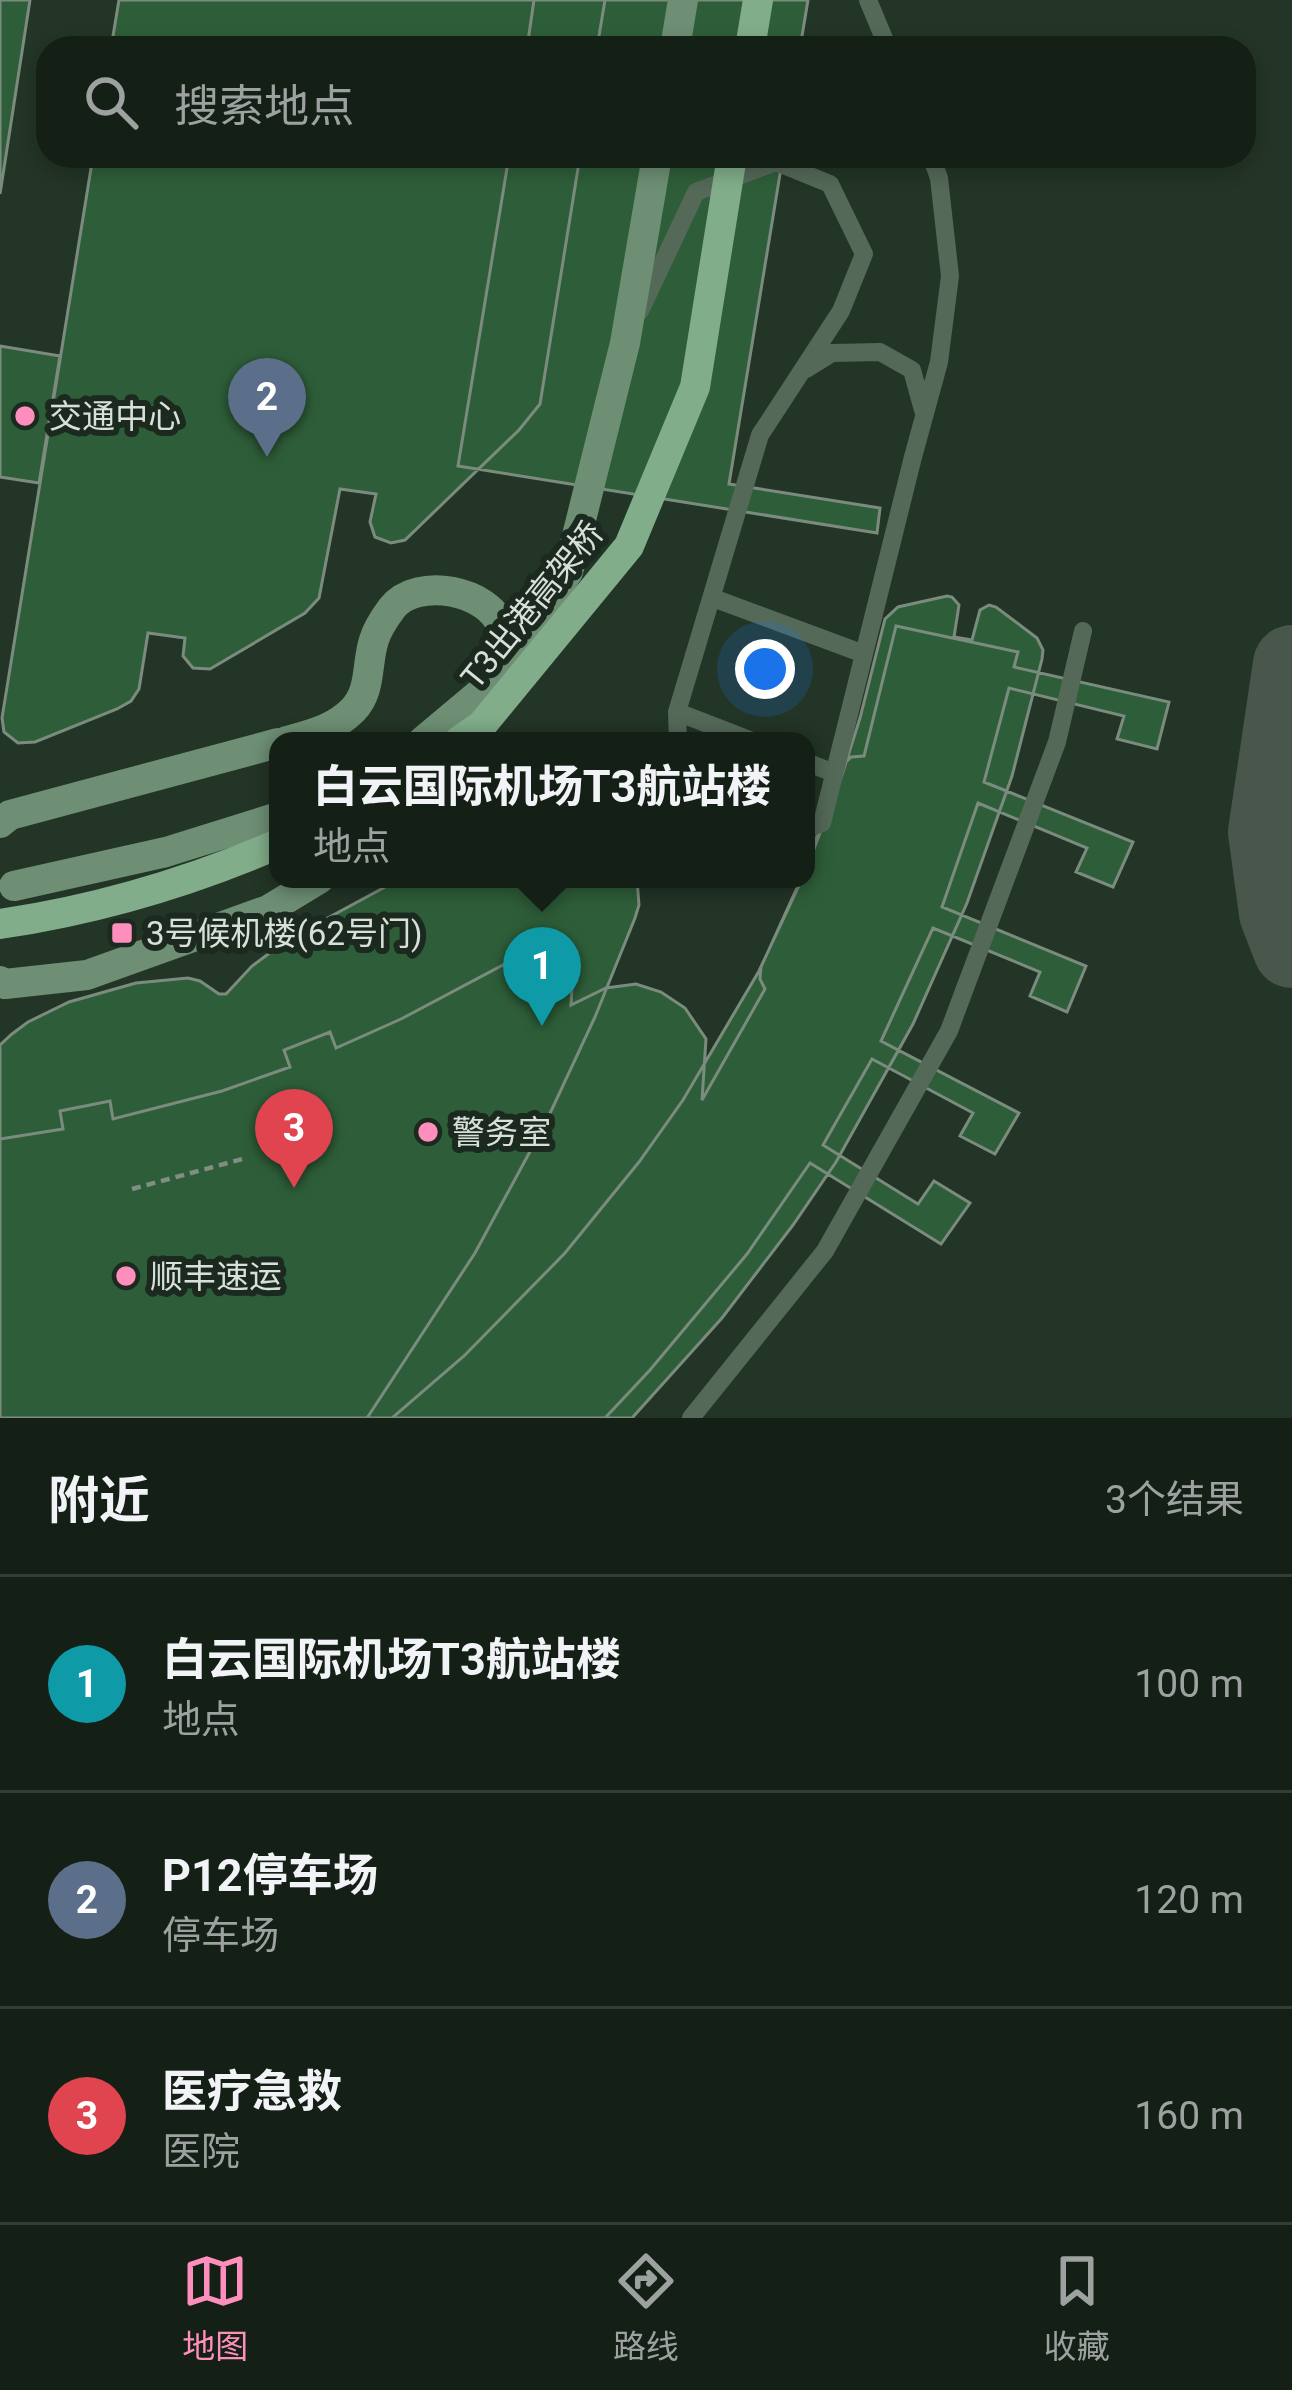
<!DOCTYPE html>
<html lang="zh">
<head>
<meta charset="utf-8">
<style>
  :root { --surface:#141f16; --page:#212c23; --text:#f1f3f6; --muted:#9da2a1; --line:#333d35; --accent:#fe8ebc }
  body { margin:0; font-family:Roboto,"Noto Sans SC",sans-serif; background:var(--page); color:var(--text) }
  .you { position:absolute; left:765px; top:669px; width:42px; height:42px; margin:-30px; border:9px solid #fff; border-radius:50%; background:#1a73e8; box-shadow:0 0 0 18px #1a73e833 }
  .badge { display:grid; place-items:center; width:78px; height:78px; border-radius:50%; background:var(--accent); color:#fff; font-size:39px; font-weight:700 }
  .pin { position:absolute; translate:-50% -99px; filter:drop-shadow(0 3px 6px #0008) }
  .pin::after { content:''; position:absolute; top:63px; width:42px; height:36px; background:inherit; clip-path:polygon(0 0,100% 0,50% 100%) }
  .popup { position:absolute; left:269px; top:732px; width:546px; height:156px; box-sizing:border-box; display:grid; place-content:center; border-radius:24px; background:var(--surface); filter:drop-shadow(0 3px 9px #0005); font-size:39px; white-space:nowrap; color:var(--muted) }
  .popup b { font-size:45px; color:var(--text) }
  .popup::after { content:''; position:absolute; left:50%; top:100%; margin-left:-24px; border:24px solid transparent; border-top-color:var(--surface) }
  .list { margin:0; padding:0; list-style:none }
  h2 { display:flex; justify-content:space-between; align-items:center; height:156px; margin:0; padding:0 48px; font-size:51px }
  h2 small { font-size:39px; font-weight:400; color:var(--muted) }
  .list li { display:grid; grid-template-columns:78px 1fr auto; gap:36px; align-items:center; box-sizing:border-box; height:216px; padding:0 48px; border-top:3px solid var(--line) }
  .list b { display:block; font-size:45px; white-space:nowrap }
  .list p { margin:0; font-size:39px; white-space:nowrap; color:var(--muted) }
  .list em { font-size:39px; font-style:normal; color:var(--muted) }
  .icon { flex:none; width:66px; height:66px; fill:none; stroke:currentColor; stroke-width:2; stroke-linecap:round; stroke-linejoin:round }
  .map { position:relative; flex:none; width:1292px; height:1418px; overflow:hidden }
  .search { position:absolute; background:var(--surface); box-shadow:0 6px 18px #0003; left:36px; right:36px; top:36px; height:132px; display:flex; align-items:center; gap:30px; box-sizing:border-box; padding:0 42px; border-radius:36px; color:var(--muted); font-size:45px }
  .sheet { height:804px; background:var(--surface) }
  nav { display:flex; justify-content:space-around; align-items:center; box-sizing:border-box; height:168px; border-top:3px solid var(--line); background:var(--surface); font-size:33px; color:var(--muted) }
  nav a { display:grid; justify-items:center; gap:6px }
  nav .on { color:var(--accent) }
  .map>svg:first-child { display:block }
  .built { fill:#233527; fill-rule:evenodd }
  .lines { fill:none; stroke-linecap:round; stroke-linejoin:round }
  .taxiway { stroke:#48564c; stroke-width:78 }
  .building { fill:#2e5e39; stroke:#7b8b7e; stroke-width:3 }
  .path { stroke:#828d84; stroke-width:4.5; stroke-dasharray:9 6; stroke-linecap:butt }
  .service { stroke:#546958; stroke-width:18 }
  .secondary { stroke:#6e8f74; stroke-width:30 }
  .primary { stroke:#82ad8a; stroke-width:30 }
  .poi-dot { fill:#fe8ebc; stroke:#1b291e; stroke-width:4.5 }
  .labels { text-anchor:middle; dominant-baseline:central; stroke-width:12; stroke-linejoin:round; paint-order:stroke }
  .poi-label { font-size:33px; fill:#d7e0d9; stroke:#1b291e; text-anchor:start }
  .street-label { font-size:33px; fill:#d7e0d9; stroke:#1b291e }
</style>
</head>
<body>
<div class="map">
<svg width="1292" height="1418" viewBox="0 0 1292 1418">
  <rect width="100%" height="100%" fill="#1b291e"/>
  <path class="built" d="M0,0H1292V1418H0ZM48,48H1244V156H48ZM278,741H806V879H278Z"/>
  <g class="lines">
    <path class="taxiway" d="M1292,664L1267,832L1278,913L1292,949"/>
  </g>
  <path class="building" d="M0,0H30L0,194Z
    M0,0H30L0,194Z
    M119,0H605L597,48H111Z
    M534,0H808L800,48H527Z
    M93,156H580L540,404L519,430L405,540L391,543L375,537L370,522L376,494L340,489L319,598L305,613L210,669L193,668L183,656L185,638L148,633L139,689L131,701L117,709L35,742L18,743L4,732L2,718Z
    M509,156H783L729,484L880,508L877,533L458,466Z
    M0,346L60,356L39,483L0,477Z
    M0,346L60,356L39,483L0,477Z
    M947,596L952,597L959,605L954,637L972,640L980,610L989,605L996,607L1037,638L1043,650L1042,659L1012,776L967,903L913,1024L836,1162L793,1225L722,1318L632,1418H392L464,1356L565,1253L639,1162L683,1100L759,971L802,879H806V870L842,775L860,718L885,619L898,607Z
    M896,626L1018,652L1014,667L1169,702L1157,749L1117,739L1124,716L1009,688L984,782L1133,842L1113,887L1076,872L1087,848L978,803L942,907L1086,966L1067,1012L1030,996L1040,972L933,928L881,1041L1019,1113L995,1154L960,1136L973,1113L872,1059L823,1145L918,1204L934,1181L970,1203L941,1244L810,1163L747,1254L650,1370L605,1418H0V1139L63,1129L60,1111L110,1101L113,1119L222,1091L290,1067L284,1050L330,1032L336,1048L401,1019L518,957L533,954L550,959L565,973L572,988L571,1005L606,988L636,984L661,992L685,1008L706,1039L702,1100L765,989L760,979L761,967L801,879H806V867L842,766L851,757L864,756Z
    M637,879L639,905L635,918L595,1017L546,1122L475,1253L367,1418H0V1045L12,1034L28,1022L69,1002L136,983L188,978L200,981L219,994H226L252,966L287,940L400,879Z"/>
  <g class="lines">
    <path class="path" d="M132,1189L246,1158"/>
    <path class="service" d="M868,0L888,48
      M640,311L696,192L776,162L830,184L864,254L841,311L760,435L677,712L678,741
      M806,369L832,353L880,352L912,370L923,410
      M713,598L864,654
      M677,712L752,741
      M806,762L834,773
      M806,829L822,823L913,457L939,362L950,276L939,178L931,156
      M691,1418L825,1251L949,1031L1057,742L1083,631"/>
    <path class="secondary" d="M675,48L683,0
      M287,741C312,734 334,729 353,710C372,690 366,664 374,640C377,630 386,616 392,608C417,576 490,590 502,628C506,640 499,660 498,673
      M423,741L497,679L568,572L625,343L657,156
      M0,823L10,815L278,743
      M14,886L166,852L278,817
      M0,981L5,984L87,975L268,910L319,879"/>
    <path class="primary" d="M750,48L758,0
      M459,741L482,725L629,546L695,387L732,156
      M0,924C95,910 190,882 278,844"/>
  </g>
  <g class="poi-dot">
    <circle cx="25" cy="416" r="12"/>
    <rect x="110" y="921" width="24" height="24" rx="6"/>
    <circle cx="428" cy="1132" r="12"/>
    <circle cx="126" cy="1276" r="12"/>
  </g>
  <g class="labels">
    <g class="poi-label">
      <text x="49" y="416">交通中心</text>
      <text x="146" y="933">3号候机楼(62号门)</text>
      <text x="452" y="1132">警务室</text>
      <text x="150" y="1276">顺丰速运</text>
    </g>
    <g class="street-label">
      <text transform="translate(532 605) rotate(-51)">T3出港高架桥</text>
    </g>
  </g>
</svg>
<div class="you"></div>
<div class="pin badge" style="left:542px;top:1026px;background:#0f9aa8">1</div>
<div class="popup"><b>白云国际机场T3航站楼</b>地点</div>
<div class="pin badge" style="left:267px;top:457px;background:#5c6f8a">2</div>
<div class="pin badge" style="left:294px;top:1188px;background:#e0444e">3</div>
<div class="search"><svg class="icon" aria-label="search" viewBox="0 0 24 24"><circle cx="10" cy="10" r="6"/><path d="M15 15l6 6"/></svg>搜索地点</div>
</div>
<section class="sheet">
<h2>附近<small>3个结果</small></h2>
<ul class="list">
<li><span class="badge" style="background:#0f9aa8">1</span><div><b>白云国际机场T3航站楼</b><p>地点</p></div><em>100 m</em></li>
<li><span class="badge" style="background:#5c6f8a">2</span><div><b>P12停车场</b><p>停车场</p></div><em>120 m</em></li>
<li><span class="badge" style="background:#e0444e">3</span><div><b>医疗急救</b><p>医院</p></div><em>160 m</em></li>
</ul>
</section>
<nav>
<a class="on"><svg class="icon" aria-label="map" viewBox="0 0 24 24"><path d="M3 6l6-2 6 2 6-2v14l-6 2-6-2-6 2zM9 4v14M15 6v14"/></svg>地图</a>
<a><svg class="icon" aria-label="directions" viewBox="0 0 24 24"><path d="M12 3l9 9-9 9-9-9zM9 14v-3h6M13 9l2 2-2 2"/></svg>路线</a>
<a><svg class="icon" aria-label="saved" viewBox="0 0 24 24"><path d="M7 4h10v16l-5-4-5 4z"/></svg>收藏</a>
</nav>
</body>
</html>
